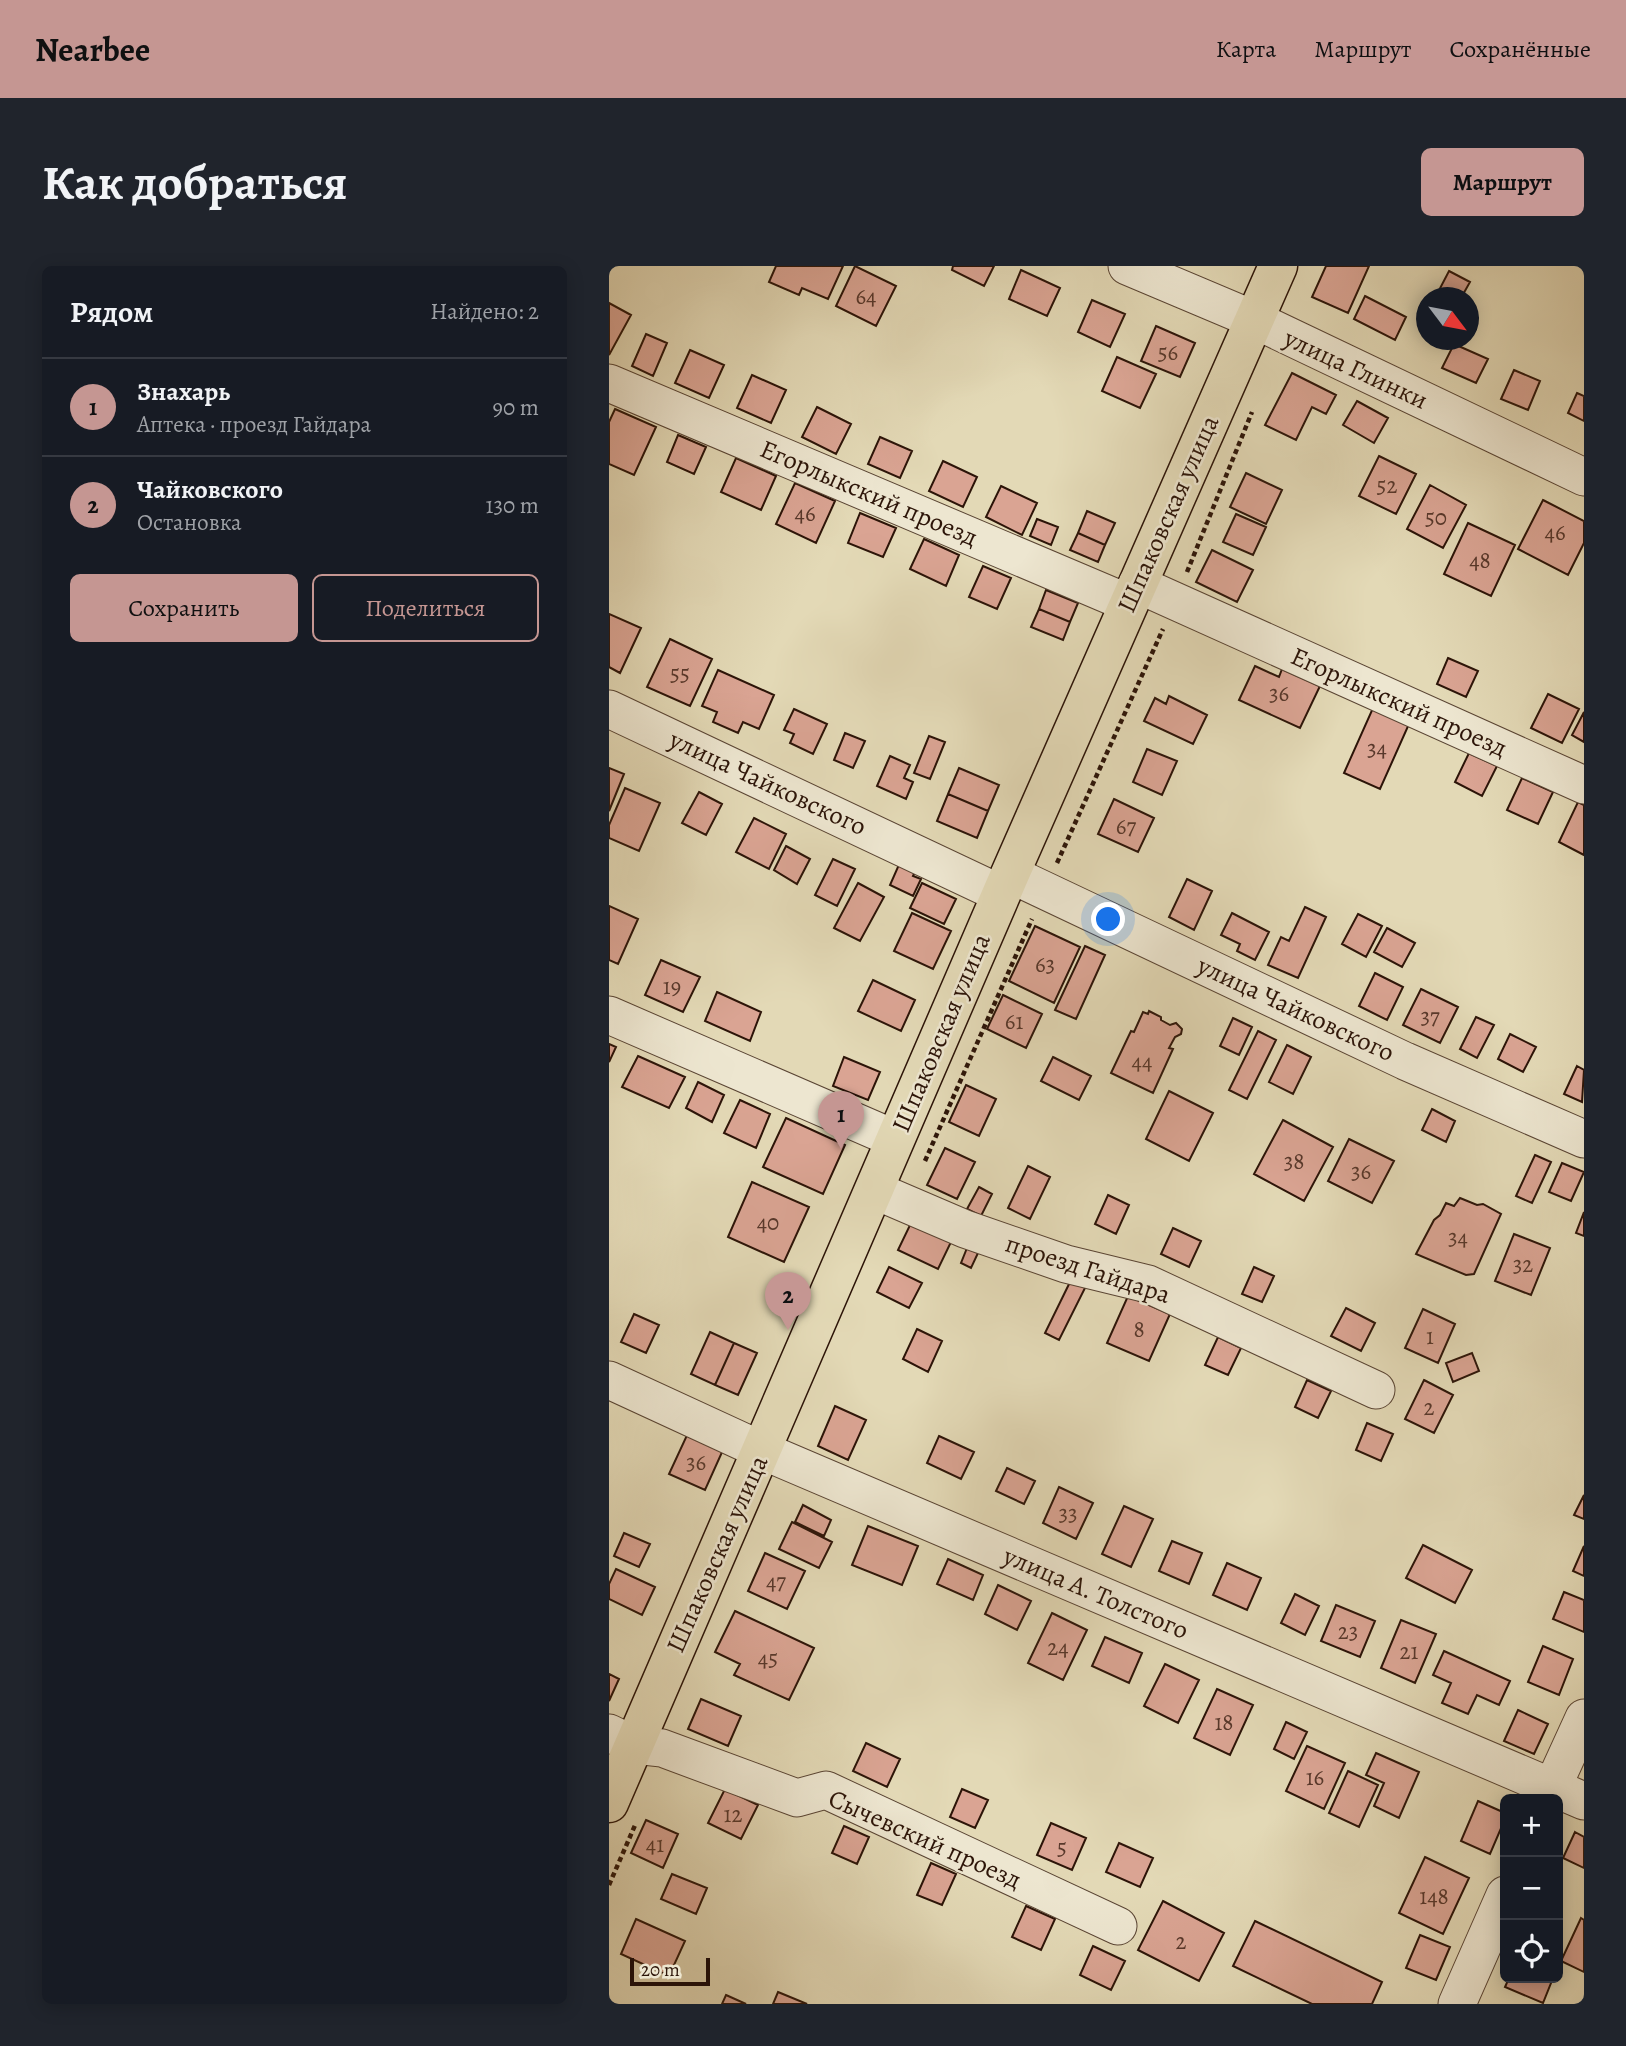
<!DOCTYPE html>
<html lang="ru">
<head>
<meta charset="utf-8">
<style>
  :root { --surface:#171b24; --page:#20242c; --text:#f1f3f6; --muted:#9ea1a6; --line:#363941; --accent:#c59692 }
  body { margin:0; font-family:Alegreya,serif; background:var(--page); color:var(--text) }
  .controls { position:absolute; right:21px; bottom:21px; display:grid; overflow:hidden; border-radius:10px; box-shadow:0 4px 18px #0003 }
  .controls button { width:63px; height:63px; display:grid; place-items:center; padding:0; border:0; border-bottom:2px solid var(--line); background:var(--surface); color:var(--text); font:35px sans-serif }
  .compass { position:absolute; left:807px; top:21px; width:63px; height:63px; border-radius:50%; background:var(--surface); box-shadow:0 4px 18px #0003; rotate:122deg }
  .scale { position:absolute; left:21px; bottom:18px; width:80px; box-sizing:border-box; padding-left:7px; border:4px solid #2c1408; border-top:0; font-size:19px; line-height:24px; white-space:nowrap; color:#2c1408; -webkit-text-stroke:5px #ede6d0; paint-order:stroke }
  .you { position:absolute; left:500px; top:654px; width:24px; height:24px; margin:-18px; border:5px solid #fff; border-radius:50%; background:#1a73e8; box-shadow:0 0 0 10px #1a73e833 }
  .badge { display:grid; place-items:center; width:46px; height:46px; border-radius:50%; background:var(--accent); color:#111; font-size:23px; font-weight:700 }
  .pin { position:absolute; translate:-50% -58px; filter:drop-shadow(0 2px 4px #0008) }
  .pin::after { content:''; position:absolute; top:37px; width:24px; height:21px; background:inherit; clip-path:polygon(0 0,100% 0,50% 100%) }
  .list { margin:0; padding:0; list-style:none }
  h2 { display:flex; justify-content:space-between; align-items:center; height:91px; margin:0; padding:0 28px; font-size:30px }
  h2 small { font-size:23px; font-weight:400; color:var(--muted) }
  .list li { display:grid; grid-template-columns:46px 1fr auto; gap:21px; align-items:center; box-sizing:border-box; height:98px; padding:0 28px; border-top:2px solid var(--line) }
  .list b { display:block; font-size:26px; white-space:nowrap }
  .list p { margin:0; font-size:23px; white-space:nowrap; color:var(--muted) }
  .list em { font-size:23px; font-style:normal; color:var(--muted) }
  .actions { display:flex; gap:14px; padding:21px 28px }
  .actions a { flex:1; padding:16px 0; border:2px solid var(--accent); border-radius:10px; text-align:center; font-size:24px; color:var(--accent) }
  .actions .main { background:var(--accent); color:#111 }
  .icon { flex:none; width:38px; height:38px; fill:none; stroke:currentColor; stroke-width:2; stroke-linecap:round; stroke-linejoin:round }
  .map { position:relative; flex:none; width:975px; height:1738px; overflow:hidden; border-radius:10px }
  header { display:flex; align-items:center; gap:42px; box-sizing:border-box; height:98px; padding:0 35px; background:var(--accent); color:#111 }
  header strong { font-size:33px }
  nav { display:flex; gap:38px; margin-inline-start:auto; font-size:24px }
  .intro { display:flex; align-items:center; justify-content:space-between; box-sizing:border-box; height:168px; padding:0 42px }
  h1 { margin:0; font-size:49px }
  .button { padding:18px 32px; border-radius:10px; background:var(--accent); color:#111; font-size:24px; font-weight:700 }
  main { display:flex; gap:42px; padding:0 42px }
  aside { flex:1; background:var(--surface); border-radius:10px; box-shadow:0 4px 18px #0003 }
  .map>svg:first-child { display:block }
  .building { fill:#daa493; stroke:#2c1408; stroke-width:2 }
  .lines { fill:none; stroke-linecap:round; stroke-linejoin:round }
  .minor-casing { stroke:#5a4534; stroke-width:39 }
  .major-casing { stroke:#2c1408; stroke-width:41 }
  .path { stroke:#2c1408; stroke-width:4.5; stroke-dasharray:5 3.5; stroke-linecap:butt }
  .minor { stroke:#ede6d0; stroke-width:37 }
  .major { stroke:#e3d9b6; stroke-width:38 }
  .labels { text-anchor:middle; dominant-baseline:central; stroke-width:5; stroke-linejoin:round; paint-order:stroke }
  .number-label { font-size:23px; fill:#58382b }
  .street-label { font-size:26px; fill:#2c1408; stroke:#ede6d0 }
</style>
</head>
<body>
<header>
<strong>Nearbee</strong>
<nav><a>Карта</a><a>Маршрут</a><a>Сохранённые</a></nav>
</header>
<div class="intro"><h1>Как добраться</h1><a class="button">Маршрут</a></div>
<main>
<aside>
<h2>Рядом<small>Найдено: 2</small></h2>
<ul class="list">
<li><span class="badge">1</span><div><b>Знахарь</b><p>Аптека · проезд Гайдара</p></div><em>90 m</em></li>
<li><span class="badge">2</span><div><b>Чайковского</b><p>Остановка</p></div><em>130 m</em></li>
</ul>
<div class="actions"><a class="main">Сохранить</a><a>Поделиться</a></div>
</aside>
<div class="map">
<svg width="975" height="1738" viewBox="0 0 975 1738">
  <rect width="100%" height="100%" fill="#e3d9b6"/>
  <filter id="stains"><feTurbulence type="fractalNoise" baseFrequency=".00286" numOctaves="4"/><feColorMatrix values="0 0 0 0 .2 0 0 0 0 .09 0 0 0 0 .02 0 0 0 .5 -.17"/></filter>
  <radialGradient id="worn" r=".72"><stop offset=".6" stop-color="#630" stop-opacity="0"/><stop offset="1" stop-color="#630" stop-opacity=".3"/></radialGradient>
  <path class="building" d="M167,0H234L219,33L193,22L190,29L160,16Z
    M246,0L287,20L267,60L227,40Z
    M344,0H385L375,20L343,4Z
    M717,0H760L739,47L703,31Z
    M412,4L451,22L438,50L400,33Z
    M840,5L861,16L852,32H826Z
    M756,30L797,51L786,74L745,53Z
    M483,34L516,48L501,81L469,66Z
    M0,37L22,49L0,89Z
    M547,60L586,77L571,111L532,95Z
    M37,68L58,77L44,110L23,100Z
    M845,78L879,93L867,117L833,102Z
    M81,84L115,99L100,132L66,117Z
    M508,91L547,108L531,142L493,125Z
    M905,104L931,115L919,144L892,133Z
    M683,107L727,129L717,148L703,141L687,174L656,159Z
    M143,109L177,124L162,157L128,142Z
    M968,127L975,130V155L959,147Z
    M748,135L779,152L765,177L734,159Z
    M208,141L242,158L227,188L193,171Z
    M6,143L47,161L25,209L0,198V156Z
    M69,169L97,181L85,208L58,196Z
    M271,171L303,185L291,212L259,198Z
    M770,190L807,208L787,248L750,230Z
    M127,192L167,210L152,244L112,226Z
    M334,195L368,211L354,241L320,225Z
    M637,207L673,224L657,258L621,241Z
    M186,217L226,235L207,277L167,258Z
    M821,219L857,239L834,282L798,263Z
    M392,220L428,237L413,269L377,251Z
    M934,234L975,255V277L959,309L909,283Z
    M478,245L506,257L496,279L469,267Z
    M251,247L287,262L274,291L239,277Z
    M627,248L657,261L644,289L614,276Z
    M428,253L449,261L442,279L421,270Z
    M859,257L906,279L882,330L835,308Z
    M469,267L496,279L489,296L461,284Z
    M315,273L350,289L337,320L301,303Z
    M603,284L644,304L628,336L587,316Z
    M374,300L402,312L388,343L360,331Z
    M437,324L469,337L461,356L430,343Z
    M430,343L461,356L454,374L422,361Z
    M0,348L32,362L11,407L0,401Z
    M61,373L103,393L81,440L38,421Z
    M839,392L869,405L857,431L828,418Z
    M646,400L670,411L673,403L711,420L691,462L630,434Z
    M109,404L165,429L150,463L134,456L129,467L104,456L108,446L93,440Z
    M939,428L970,443L953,477L922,462Z
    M560,430L598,449L584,478L535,455L546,432L557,438Z
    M764,442L800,458L771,523L735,507Z
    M185,443L218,458L204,488L181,477L185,468L175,464Z
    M975,446V476L963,469Z
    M236,467L256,475L244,502L225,494Z
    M320,470L336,476L321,513L305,507Z
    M538,483L568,495L553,529L524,516Z
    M860,487L888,500L873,530L846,516Z
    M281,490L301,499L295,512L304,516L297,533L268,520Z
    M0,502L15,508L0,545Z
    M350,502L390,519L379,545L339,528Z
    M913,512L944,526L929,558L898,544Z
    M16,522L51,537L30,585L0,572V559Z
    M90,526L113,538L97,569L73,557Z
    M339,528L379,545L368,572L328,555Z
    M505,533L545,552L529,586L489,568Z
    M969,536L975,539V589L950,576Z
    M145,552L177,568L160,603L127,586Z
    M177,580L201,593L188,618L165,604Z
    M224,593L246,603L228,640L206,629Z
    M292,594L308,602L304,610L312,613L304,630L281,619Z
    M578,613L603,625L585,664L560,651Z
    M249,617L275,631L251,675L225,662Z
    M313,617L347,633L335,658L301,642Z
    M0,640L29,653L9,698L0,694Z
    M696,641L717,651L689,712L659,699L672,671L680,675Z
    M303,647L342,665L324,703L285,685Z
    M623,647L660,666L646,694L628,685L631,678L612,669Z
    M749,648L773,660L757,691L733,678Z
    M426,660L471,681L445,737L400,715Z
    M778,662L806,677L793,701L765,686Z
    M476,680L496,689L467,753L446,744Z
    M52,694L91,711L74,746L36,729Z
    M766,707L794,721L778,754L750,740Z
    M264,714L306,734L292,765L249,745Z
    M812,723L849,741L831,777L794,759Z
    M108,726L152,746L141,775L96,755Z
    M394,729L433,748L417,782L378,763Z
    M540,745L552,751V754L561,759L567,757L573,763L572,768L566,771L560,782L564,783L544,827L502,807L522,765L525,766L534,746L539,748Z
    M867,751L885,759L868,792L851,783Z
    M624,752L643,761L630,789L611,780Z
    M649,765L667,774L638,833L620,824Z
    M901,768L927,781L914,806L889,793Z
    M0,778L7,781L0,796Z
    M678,779L702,791L684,828L660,816Z
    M29,790L76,811L60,842L13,821Z
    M235,791L271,806L259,834L224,820Z
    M444,791L482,810L470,834L432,815Z
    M968,800L975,804L973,836L955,828Z
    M89,816L115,829L103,856L77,842Z
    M357,819L387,833L370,870L340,856Z
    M560,825L604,847L580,895L537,873Z
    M131,834L161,848L147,882L115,867Z
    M823,843L846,855L837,876L813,864Z
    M177,852L236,879L214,928L154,901Z
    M674,854L724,881L695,935L645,908Z
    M740,873L785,895L763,937L719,915Z
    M336,882L366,896L348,933L318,919Z
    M926,889L942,896L923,937L907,930Z
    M953,897L975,906L962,935L940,926Z
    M419,900L441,911L421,953L399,942Z
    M143,916L200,941L175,996L119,971Z
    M370,921L383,928L372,950L358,943Z
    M499,929L520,939L507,968L486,958Z
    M851,932L868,939L874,938L892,948L865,1008L857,1009L807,988L825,954L831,949L837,937L845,940Z
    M975,946V970L967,967Z
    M302,957L342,976L329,1003L289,984Z
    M564,962L592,975L580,1001L552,988Z
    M905,968L941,982L922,1029L886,1015Z
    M358,982L369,987L362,1002L352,997Z
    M280,1001L313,1017L300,1042L268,1026Z
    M645,1001L665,1010L653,1036L633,1028Z
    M463,1012L477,1020L450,1074L436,1067Z
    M519,1030L561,1048L540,1095L498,1077Z
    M737,1042L766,1057L752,1085L722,1070Z
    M814,1043L846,1058L829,1097L796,1082Z
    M25,1048L50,1059L37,1087L12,1076Z
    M308,1063L333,1075L319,1106L294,1093Z
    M101,1066L125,1077L106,1119L82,1108Z
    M609,1071L632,1082L619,1109L596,1099Z
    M125,1077L148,1087L129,1129L106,1119Z
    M863,1087L870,1105L844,1116L837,1097Z
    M698,1114L722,1125L709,1152L686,1141Z
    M815,1114L844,1129L825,1167L796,1153Z
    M226,1140L257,1154L239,1194L209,1180Z
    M758,1157L784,1168L772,1195L747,1184Z
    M79,1167L114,1184L96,1224L60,1208Z
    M330,1170L365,1186L352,1213L318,1197Z
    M398,1202L426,1215L415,1238L387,1225Z
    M450,1221L484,1237L467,1273L434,1257Z
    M975,1229V1253L965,1249Z
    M194,1239L222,1254L215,1270L186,1256Z
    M515,1240L544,1253L522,1301L493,1288Z
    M183,1256L223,1276L210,1302L170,1283Z
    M259,1260L309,1280L293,1319L243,1299Z
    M15,1267L41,1278L30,1301L5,1290Z
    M563,1275L593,1287L580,1318L550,1305Z
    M814,1279L863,1304L846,1337L797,1312Z
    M975,1280V1310L964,1305Z
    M156,1287L196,1305L178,1343L139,1325Z
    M339,1293L374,1309L364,1334L328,1318Z
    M618,1297L652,1312L638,1344L604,1329Z
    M7,1303L46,1321L33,1349L0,1333V1318Z
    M389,1319L422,1335L408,1364L376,1348Z
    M955,1326L975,1334V1366L944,1353Z
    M686,1328L710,1340L696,1369L672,1357Z
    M727,1339L766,1355L751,1391L712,1375Z
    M126,1345L205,1382L180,1434L125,1409L131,1398L106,1386Z
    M443,1347L478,1364L454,1414L419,1397Z
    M792,1354L827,1368L806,1417L772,1402Z
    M496,1371L533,1387L520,1417L483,1400Z
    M934,1380L964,1393L950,1429L919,1416Z
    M835,1385L901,1415L890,1439L868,1429L859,1448L833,1437L842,1417L824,1409Z
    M556,1398L590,1414L569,1457L535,1440Z
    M0,1408L10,1413L0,1435Z
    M608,1423L644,1439L621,1489L585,1472Z
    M92,1433L132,1450L119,1480L79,1463Z
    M909,1444L939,1458L925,1488L895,1475Z
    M677,1456L698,1466L685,1493L665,1483Z
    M257,1477L291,1493L278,1521L244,1505Z
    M698,1480L736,1497L715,1543L677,1525Z
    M767,1487L810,1506L790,1552L765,1540L775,1517L757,1509Z
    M739,1505L769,1519L750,1561L720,1547Z
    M116,1523L149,1539L132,1573L99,1557Z
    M353,1523L379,1534L366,1562L341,1551Z
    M869,1535L896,1547V1553L881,1588L852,1575Z
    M37,1554L69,1568L54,1602L22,1587Z
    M442,1557L477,1572L463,1604L428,1589Z
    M235,1560L260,1571L248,1598L223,1587Z
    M966,1566L975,1571V1602L954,1592Z
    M510,1577L544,1592L531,1621L497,1606Z
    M816,1591L860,1612L834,1668L790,1647Z
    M322,1597L347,1608L333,1639L308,1629Z
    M63,1608L98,1622L87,1648L52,1633Z
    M554,1635L615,1667L590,1715L529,1684Z
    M417,1640L446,1653L432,1684L403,1671Z
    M972,1652L975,1654V1706L952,1695Z
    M27,1653L76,1675L60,1710L12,1688Z
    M646,1655L773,1716L763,1738H703L624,1700Z
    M811,1669L841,1681L827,1714L797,1702Z
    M484,1680L516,1695L502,1724L471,1709Z
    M900,1712H944L934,1737L896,1721Z
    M169,1726L198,1738H164Z
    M117,1729L137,1738H113Z"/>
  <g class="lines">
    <defs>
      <path id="minor" d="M518,0L646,54L975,211
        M0,117L519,337
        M528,318L975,519
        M0,443L392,628
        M401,608L796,795L975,873
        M0,749L286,873
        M265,924L356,963L457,998L539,1018L767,1124
        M0,1114L154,1185L975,1535
        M0,1467L25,1479L53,1482L188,1532L217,1524L509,1660
        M938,1533L975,1452
        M848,1738L896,1629"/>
      <path id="major" d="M0,1537L401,608L669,0"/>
    </defs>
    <use href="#minor" class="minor-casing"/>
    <use href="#major" class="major-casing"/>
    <path class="path" d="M578,306L643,146
      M448,597L554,363
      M316,895L423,653
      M0,1619L27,1557"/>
    <use href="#minor" class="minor"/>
    <use href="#major" class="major"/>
  </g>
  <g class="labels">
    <g class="number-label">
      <text x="257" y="30">64</text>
      <text x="559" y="86">56</text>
      <text x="778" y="219">52</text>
      <text x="196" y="247">46</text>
      <text x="827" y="251">50</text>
      <text x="946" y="266">46</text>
      <text x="871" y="294">48</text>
      <text x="71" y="407">55</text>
      <text x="670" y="427">36</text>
      <text x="768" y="482">34</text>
      <text x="517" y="560">67</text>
      <text x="436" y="698">63</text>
      <text x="63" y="720">19</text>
      <text x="821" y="750">37</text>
      <text x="405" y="755">61</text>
      <text x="533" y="795">44</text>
      <text x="685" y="895">38</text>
      <text x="752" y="905">36</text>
      <text x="159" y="956">40</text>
      <text x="849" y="971">34</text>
      <text x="914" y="998">32</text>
      <text x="530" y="1063">8</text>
      <text x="821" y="1070">1</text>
      <text x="820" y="1141">2</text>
      <text x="87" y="1196">36</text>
      <text x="459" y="1247">33</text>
      <text x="167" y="1315">47</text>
      <text x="739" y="1365">23</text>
      <text x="449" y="1381">24</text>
      <text x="800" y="1385">21</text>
      <text x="159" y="1392">45</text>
      <text x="615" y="1456">18</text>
      <text x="706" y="1511">16</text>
      <text x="124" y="1548">12</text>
      <text x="46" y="1578">41</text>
      <text x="453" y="1581">5</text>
      <text x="825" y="1630">148</text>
      <text x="572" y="1675">2</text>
    </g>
    <g class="street-label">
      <text transform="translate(747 103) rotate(25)">улица Глинки</text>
      <text transform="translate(260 227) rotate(23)">Егорлыкский проезд</text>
      <text transform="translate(559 248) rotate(-66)">Шпаковская улица</text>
      <text transform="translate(790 436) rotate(24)">Егорлыкский проезд</text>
      <text transform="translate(159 517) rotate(25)">улица Чайковского</text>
      <text transform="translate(687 743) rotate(25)">улица Чайковского</text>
      <text transform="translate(332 767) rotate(-67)">Шпаковская улица</text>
      <text transform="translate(479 1003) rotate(18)">проезд Гайдара</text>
      <text transform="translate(108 1288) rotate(-66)">Шпаковская улица</text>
      <text transform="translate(487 1327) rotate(23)">улица А. Толстого</text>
      <text transform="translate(316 1573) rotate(24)">Сычевский проезд</text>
    </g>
  </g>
  <rect width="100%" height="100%" filter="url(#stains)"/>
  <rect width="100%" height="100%" fill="url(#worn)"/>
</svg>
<div class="controls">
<button>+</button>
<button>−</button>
<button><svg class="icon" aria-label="locate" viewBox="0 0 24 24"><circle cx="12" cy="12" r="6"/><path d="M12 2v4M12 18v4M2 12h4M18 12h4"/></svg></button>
</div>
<svg class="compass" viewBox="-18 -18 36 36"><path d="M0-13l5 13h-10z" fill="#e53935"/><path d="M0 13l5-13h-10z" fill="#9ea1a6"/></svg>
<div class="scale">20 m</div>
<div class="you"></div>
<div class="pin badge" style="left:232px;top:883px">1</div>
<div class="pin badge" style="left:179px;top:1064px">2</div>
</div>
</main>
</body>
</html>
